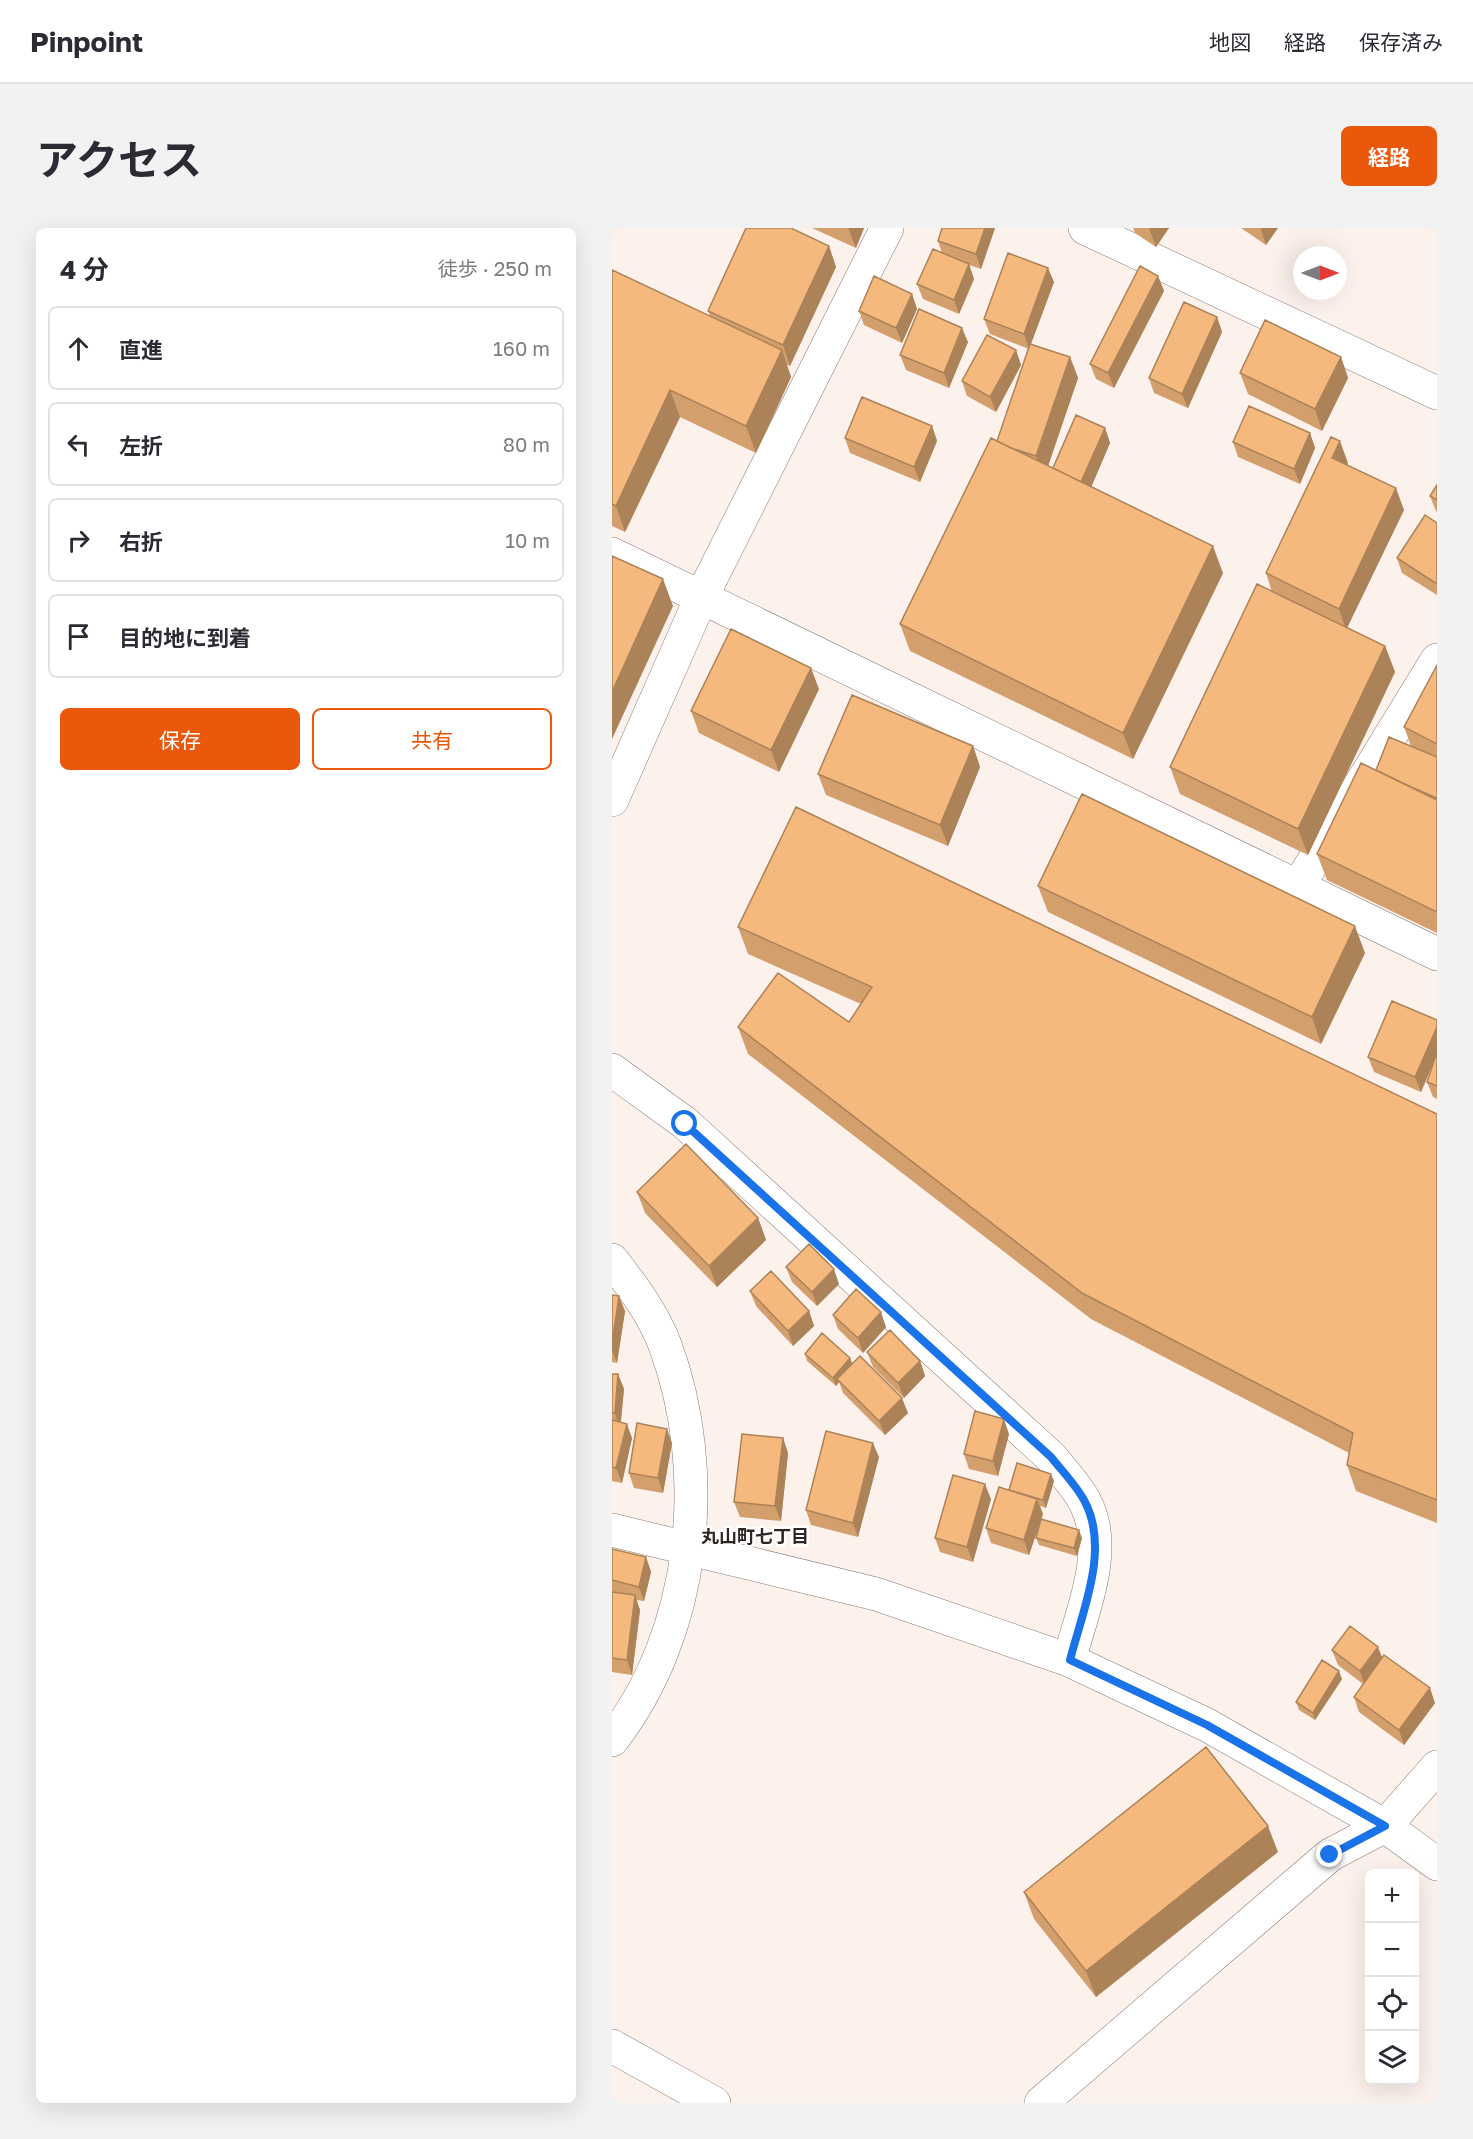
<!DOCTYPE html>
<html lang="ja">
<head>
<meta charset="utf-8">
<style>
  :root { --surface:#fff; --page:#f2f2f3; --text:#2b2b33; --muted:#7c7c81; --line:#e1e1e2; --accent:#ea580c }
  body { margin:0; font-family:"Golos Text","Noto Sans JP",sans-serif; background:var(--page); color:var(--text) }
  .controls { position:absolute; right:18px; bottom:18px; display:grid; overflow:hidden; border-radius:9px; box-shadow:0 6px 24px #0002 }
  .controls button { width:54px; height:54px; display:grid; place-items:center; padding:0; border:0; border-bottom:2px solid var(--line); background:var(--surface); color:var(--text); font:30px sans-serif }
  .compass { position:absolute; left:681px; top:18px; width:54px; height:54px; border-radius:50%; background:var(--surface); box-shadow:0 6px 24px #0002; rotate:90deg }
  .stop { position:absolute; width:18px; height:18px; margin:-14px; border:4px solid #1a73e8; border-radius:50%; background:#fff }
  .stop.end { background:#1a73e8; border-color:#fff; box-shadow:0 2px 6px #0008 }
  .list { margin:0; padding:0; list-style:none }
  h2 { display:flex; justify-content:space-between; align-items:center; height:78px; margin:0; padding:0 24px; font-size:26px }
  h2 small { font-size:20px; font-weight:400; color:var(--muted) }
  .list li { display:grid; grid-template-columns:39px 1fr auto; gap:18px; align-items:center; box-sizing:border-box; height:84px; margin:0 12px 12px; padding:0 12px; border:2px solid var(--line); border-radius:9px }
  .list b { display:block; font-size:22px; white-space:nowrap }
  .list em { font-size:20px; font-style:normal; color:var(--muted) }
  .actions { display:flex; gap:12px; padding:18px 24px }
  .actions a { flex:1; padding:14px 0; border:2px solid var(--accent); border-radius:9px; text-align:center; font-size:21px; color:var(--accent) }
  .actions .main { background:var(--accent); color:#fff }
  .icon { flex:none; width:33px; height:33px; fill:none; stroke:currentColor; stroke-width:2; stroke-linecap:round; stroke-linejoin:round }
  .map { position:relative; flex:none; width:825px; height:1875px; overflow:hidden; border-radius:9px }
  header { display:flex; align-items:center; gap:36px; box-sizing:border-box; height:84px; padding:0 30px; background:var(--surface); border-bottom:2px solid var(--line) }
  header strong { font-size:28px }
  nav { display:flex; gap:33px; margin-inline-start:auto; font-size:21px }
  .intro { display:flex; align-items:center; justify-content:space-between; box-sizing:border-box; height:144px; padding:0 36px }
  h1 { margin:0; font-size:42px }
  .button { padding:15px 27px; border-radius:9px; background:var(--accent); color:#fff; font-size:21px; font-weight:700 }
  main { display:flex; gap:36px; padding:0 36px }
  aside { flex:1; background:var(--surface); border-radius:9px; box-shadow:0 6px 24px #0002 }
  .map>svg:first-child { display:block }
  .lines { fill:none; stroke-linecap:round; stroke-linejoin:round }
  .minor-casing { stroke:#887b75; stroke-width:34 }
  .minor { stroke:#fff; stroke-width:33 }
  .wall { fill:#d39f6c }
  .shaded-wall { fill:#ac8258 }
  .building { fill:#f5b97e; stroke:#ac8258; stroke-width:1.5 }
  .route { stroke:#1a73e8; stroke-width:8 }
  .labels { text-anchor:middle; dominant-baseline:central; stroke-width:5; stroke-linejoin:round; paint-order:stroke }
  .neighbourhood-label { font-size:18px; font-weight:bold; fill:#2c2624; stroke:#fff }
</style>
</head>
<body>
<header>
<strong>Pinpoint</strong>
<nav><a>地図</a><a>経路</a><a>保存済み</a></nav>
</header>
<div class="intro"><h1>アクセス</h1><a class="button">経路</a></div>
<main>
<aside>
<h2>4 分<small>徒歩 · 250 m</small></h2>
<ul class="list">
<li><svg class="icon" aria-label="ahead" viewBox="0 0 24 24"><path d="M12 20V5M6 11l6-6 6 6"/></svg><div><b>直進</b></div><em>160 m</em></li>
<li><svg class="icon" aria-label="left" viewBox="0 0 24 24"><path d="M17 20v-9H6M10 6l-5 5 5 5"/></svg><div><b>左折</b></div><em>80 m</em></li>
<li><svg class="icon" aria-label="right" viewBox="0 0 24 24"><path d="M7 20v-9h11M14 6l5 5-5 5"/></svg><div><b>右折</b></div><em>10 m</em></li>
<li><svg class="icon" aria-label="arrive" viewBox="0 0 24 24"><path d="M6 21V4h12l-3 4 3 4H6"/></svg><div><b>目的地に到着</b></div></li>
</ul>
<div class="actions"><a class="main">保存</a><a>共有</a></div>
</aside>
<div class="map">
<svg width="825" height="1875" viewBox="0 0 825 1875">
  <rect width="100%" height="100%" fill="#fdf1ec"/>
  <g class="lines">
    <defs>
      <path id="minor" d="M473,0L825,165
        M0,326L825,726
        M0,572L89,370L275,0
        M685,660L825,432
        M0,842L73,895L439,1229C450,1243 465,1258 473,1274C498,1321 470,1384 457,1432
        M0,1032C20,1058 41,1085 53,1117C100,1244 84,1404 0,1512
        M0,1302L264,1366L457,1432L595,1497L773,1598L825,1636
        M0,1818L102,1875
        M429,1875L718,1627L773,1598L825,1539"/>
    </defs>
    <use href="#minor" class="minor-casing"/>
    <use href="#minor" class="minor"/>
  </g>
  <path class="wall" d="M200,0H252L244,20Z
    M383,0L369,41L357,37L362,51L347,86L311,71L305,56L330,25L326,13Z
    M521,0H557L544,19L523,5Z
    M629,0H666L654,17Z
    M217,18L224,39L178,138L175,137L179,149L144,225L68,189L13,304L0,298V42L98,88L96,83Z
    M546,48L552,63L502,160L484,151L478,136Z
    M442,54L419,116L458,129L466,150L436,238L441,240L493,200L498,215L479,259L611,345L521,531L298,423L288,396L385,213L417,121L378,106L372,91Z
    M300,66L305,81L290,115L252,97L247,83Z
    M605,89L610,104L576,180L542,165L537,150Z
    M356,114L337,160L294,142L288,127Z
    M404,122L409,137L384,184L355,168L350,153Z
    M729,129L736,150L710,203L636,166L628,145Z
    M320,198L325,213L308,254L238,225L233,210Z
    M698,205L703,220L688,256L626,229L621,214Z
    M736,235L735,237L792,282L735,400L773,418L783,444L696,627L568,566L558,539L660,364L654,345Z
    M825,257V284L824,283L818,268Z
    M825,295V367L790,345L785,330Z
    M825,437V705L715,652L705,626L764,542L799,518L792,499Z
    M207,461L167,544L87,505L79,483Z
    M361,518L368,539L336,618L214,567L206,546Z
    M426,658L753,725L709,816L436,684Z
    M126,699L825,886V1295L744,1263L735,1237L737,1225L479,1091L136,826L126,799L237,794L249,776L136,726Z
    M825,792V871L821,869L815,854L823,831L809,864L762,844L756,829Z
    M25,964L146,990L154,1012L105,1059L33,985Z
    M174,1039L227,1056L205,1078L180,1054Z
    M138,1063L197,1083L202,1098L181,1118L144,1078Z
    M0,1067L13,1083L5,1135L0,1134Z
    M221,1087L274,1099L251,1125L226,1101Z
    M255,1124L308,1133L313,1148L292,1170L261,1139Z
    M193,1126L238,1130L240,1135L296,1185L273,1207L231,1165L227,1154L224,1158L195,1133Z
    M0,1146H6L12,1161L9,1194L20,1210L10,1255L0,1253Z
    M397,1206L386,1248L357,1241L352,1226Z
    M171,1210L176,1225L169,1293L128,1289L122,1274Z
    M60,1215L51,1265L22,1260L17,1245Z
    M267,1229L246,1309L199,1297L194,1282Z
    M442,1253L434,1280L428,1278L431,1286L429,1291L470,1310L465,1328L427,1317L424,1310L429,1291L417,1327L379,1315L374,1300L397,1262Z
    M379,1271L361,1334L328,1324L323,1310Z
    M0,1321L34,1329L39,1344L32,1373L24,1372L28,1382L20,1447L0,1444Z
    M720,1422L770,1430L823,1475L792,1517L747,1484L742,1469L751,1456L726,1437Z
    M730,1451L703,1492L687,1482L684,1474Z
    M666,1624L484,1769L422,1691L412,1664Z"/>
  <path class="shaded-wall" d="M236,0H252L244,20Z
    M373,0H383L369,41L364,26Z
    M537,0H557L544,19Z
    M650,0H666L654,17L649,2Z
    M217,18L224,39L178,138L171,117Z
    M357,36L362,51L347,86L342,72Z
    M436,40L442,54L417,121L412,106Z
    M546,48L552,63L502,160L496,145Z
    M300,66L305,81L290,115L284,100Z
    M605,89L610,104L576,180L570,166Z
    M350,100L356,114L337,160L332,145Z
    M170,122L179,149L144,225L134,198Z
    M404,122L409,137L384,184L378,169Z
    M458,129L466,150L432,250L424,228Z
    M729,129L736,150L710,203L703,181Z
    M58,162L68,189L13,304L4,278Z
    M320,198L325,213L308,254L302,239Z
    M493,200L498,215L472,276L466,261Z
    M698,205L703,220L688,256L682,241Z
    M728,213L736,235L728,251L720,230Z
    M784,260L792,282L734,402L727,381Z
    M601,318L611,345L521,531L511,505Z
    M51,351L61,378L0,511V464Z
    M773,418L783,444L696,627L686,601Z
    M199,440L207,461L167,544L159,522Z
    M361,518L368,539L336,618L328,597Z
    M743,698L753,725L709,816L700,789Z
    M825,799V826L809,864L803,849Z
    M146,990L154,1012L105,1059L97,1038Z
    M222,1041L227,1056L205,1078L200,1064Z
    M7,1068L13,1083L5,1135L0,1122V1116Z
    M197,1083L202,1098L181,1118L176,1103Z
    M269,1084L274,1099L251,1125L246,1110Z
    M238,1130L241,1138L225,1151L227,1154L224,1158L221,1150Z
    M308,1133L313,1148L292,1170L286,1155Z
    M6,1146L12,1161L8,1200L3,1185Z
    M290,1170L296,1185L273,1207L267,1193Z
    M392,1191L397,1206L386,1248L381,1233Z
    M15,1196L20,1210L10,1255L4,1240Z
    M55,1201L60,1215L51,1265L46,1250Z
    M171,1210L176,1225L169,1293L163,1278Z
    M261,1215L267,1229L246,1309L241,1295Z
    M439,1246L442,1253L434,1280L431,1272Z
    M373,1256L379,1271L361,1334L355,1319Z
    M425,1271L431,1286L417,1327L412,1312Z
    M467,1302L470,1310L465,1328L462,1320Z
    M34,1329L39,1344L32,1373L27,1359Z
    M23,1367L28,1382L20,1447L15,1432Z
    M766,1419L772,1434L753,1458L748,1443Z
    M727,1443L730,1451L703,1492L701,1485Z
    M818,1460L823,1475L792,1517L787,1502Z
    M656,1598L666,1624L484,1769L474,1743Z"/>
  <path class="building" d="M134,0H179L217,18L171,117L96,83Z
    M330,0H373L364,26L326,13Z
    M321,21L357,36L342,72L305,56Z
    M396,25L436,40L412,106L372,91Z
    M528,38L546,48L496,145L478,136Z
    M0,42L170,122L134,198L58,162L4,278L0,276Z
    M262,48L300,66L284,100L247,83Z
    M572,74L605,89L570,166L537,150Z
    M307,81L350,100L332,145L288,127Z
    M653,92L729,129L703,181L628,145Z
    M375,107L404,122L378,169L350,153Z
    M418,116L458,129L424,228L399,220L385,213Z
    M250,169L320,198L302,239L233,210Z
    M637,178L698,205L682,241L621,214Z
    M464,187L493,200L469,254L441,240Z
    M719,209L728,213L720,230L784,260L727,381L654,345Z
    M379,210L601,318L511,505L288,396Z
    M825,257V272L818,268Z
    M813,287L825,295V356L785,330Z
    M0,328L51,351L0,464Z
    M645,356L773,418L686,601L558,539Z
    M119,401L199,440L159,522L79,483Z
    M825,437V516L792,499Z
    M240,467L361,518L328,597L206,546Z
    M777,509L825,529V570L799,559L764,542Z
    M749,535L825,572V684L705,626Z
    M470,566L743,698L700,789L426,658Z
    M184,579L825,886V1272L735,1237L741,1205L470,1065L126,799L166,745L237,794L260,759L126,699Z
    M780,773L825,792V799L803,849L756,829Z
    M825,824V858L815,854Z
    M74,916L146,990L97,1038L25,964Z
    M197,1016L222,1041L200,1064L174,1039Z
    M159,1043L197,1083L176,1103L138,1063Z
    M244,1061L269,1084L246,1110L221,1087Z
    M0,1067L7,1068L0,1116Z
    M278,1102L308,1133L286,1155L255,1124Z
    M210,1105L238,1130L221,1150L193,1126Z
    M248,1128L290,1170L267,1193L225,1151Z
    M0,1146H6L3,1185H0Z
    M363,1183L392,1191L381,1233L352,1226Z
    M0,1192L15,1196L4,1240L0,1239Z
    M25,1195L55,1201L46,1250L17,1245Z
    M214,1203L261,1215L241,1295L194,1282Z
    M130,1206L171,1210L163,1278L122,1274Z
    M405,1235L439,1246L431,1272L397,1262Z
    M341,1247L373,1256L355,1319L323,1310Z
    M387,1259L425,1271L412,1312L374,1300Z
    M429,1291L467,1302L462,1320L424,1310Z
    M0,1321L34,1329L27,1359L0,1352Z
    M0,1364L23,1367L15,1432L0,1430Z
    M738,1398L766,1419L748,1443L720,1422Z
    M772,1427L818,1460L787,1502L742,1469Z
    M710,1432L727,1443L701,1485L684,1474Z
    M594,1519L656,1598L474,1743L412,1664Z"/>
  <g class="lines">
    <path class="route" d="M73,896L439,1229C450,1243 465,1258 473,1274C498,1322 470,1384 458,1432L595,1497L773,1598L718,1627"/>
  </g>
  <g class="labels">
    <g class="neighbourhood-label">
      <text x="143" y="1308">丸山町七丁目</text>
    </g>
  </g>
</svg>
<div class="controls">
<button>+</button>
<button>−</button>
<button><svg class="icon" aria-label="locate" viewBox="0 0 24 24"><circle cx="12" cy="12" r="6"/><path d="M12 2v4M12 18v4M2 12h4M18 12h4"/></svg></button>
<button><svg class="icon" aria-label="layers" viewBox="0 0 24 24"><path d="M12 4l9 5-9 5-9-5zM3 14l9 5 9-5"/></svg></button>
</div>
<svg class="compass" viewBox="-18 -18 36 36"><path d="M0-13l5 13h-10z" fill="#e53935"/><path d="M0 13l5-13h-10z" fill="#7c7c81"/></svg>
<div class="stop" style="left:73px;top:896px"></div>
<div class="stop end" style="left:718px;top:1627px"></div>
</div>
</main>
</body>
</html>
